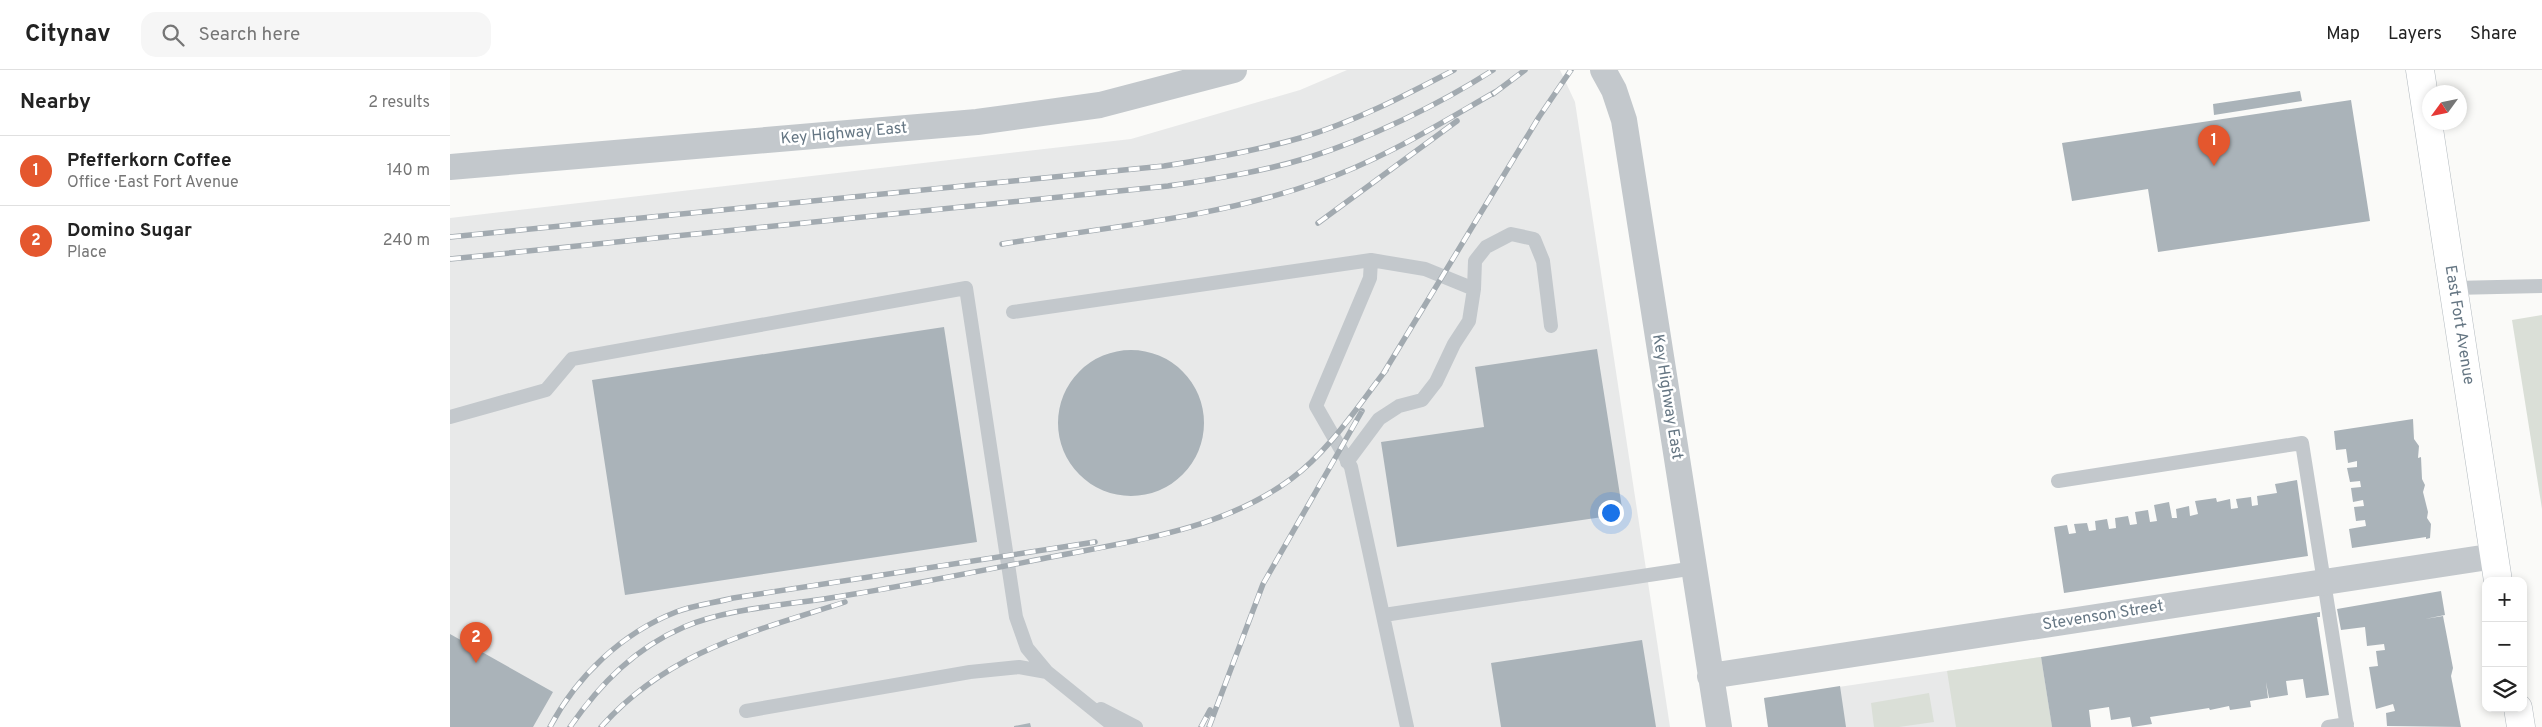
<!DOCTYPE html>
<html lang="en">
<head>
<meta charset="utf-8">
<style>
  :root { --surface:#fff; --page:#f6f6f6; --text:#222; --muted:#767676; --line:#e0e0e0; --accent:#e4572e }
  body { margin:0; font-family:Overpass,sans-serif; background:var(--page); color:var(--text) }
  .controls { position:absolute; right:15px; bottom:15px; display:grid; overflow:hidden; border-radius:10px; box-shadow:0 2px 8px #0003 }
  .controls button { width:45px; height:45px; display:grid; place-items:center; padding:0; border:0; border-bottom:1px solid var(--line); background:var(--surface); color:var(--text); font:25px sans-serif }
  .compass { position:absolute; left:1972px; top:15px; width:45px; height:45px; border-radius:50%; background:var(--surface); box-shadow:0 2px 8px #0003; rotate:237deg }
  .you { position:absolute; left:1160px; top:442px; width:18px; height:18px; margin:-12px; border:4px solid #fff; border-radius:50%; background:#1a73e8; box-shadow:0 0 0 8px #1a73e833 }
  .badge { display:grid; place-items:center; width:32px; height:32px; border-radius:50%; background:var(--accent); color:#fff; font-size:16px; font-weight:700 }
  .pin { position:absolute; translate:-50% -41px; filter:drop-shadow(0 1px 2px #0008) }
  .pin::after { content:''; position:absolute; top:26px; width:18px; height:15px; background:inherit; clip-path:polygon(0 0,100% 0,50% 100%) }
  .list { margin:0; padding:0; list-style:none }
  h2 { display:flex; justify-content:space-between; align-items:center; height:65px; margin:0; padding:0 20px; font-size:21px }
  h2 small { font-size:16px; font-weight:400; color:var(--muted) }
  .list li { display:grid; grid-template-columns:32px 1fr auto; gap:15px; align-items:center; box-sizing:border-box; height:70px; padding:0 20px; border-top:1px solid var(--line) }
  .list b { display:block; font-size:19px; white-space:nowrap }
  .list p { margin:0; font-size:16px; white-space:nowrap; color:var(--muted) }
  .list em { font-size:16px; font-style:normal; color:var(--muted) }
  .icon { flex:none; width:28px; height:28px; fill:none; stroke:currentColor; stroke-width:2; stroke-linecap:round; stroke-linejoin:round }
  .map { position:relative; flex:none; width:2092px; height:657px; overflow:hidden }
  header { display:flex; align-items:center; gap:30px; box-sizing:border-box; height:70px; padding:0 25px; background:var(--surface); border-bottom:1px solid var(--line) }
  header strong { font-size:24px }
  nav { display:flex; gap:28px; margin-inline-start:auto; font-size:18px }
  .search { width:350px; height:45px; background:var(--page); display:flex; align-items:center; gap:12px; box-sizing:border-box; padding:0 18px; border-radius:15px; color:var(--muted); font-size:19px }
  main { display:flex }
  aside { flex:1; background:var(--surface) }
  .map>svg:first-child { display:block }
  .built { fill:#e8e9e9 }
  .green { fill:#dadfd7 }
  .building { fill:#aab3b9 }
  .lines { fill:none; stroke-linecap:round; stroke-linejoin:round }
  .secondary-casing { stroke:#b3babf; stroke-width:29 }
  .lane { stroke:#c3c8cc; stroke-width:14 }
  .street { stroke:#c3c8cc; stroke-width:26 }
  .secondary { stroke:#fff; stroke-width:28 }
  .rail-casing { stroke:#a2aab0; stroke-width:5.5 }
  .rail { stroke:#fff; stroke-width:4; stroke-dasharray:11; stroke-linecap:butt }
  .labels { text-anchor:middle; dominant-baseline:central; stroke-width:5; stroke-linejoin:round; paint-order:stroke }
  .street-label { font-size:16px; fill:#657683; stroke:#fff }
</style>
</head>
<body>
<header>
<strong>Citynav</strong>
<div class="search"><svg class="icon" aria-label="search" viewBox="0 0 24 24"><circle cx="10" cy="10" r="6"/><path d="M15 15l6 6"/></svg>Search here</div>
<nav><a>Map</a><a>Layers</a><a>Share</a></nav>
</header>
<main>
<aside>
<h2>Nearby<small>2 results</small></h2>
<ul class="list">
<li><span class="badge">1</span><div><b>Pfefferkorn Coffee</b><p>Office · East Fort Avenue</p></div><em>140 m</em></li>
<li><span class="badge">2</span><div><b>Domino Sugar</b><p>Place</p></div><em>240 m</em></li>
</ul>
</aside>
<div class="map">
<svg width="2092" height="657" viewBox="0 0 2092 657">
  <rect width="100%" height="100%" fill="#fafaf8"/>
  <path class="built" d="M897,0H1110L1125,32L1220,657H0V148L681,69L850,20Z
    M1591,587L1602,657H1318L1314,628Z"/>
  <path class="green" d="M2092,245V439L2062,250Z
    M1591,587L1602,657H1506L1497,601Z
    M1479,623L1484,652L1449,657H1424L1421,633Z"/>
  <path class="building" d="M1850,21L1852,31L1764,45L1763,34Z
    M1901,30L1920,151L1708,182L1698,119L1622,131L1612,73Z
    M494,257L527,472L175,525L142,310Z
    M1147,279L1173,444L947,477L931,372L1034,357L1025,297Z
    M608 353a73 73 0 1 1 146 0a73 73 0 1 1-146 0Z
    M1963,349L1964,369L1969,376L1968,388L1971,387L1972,409L1975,415L1973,422L1978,442L1977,448L1981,454L1980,468L1976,469V467L1902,478L1899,459L1916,456L1915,450L1906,451L1904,437L1914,436L1913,430L1903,432L1901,418L1911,417L1910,411L1900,412L1897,398L1907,397V391L1898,393L1896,379L1886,380L1884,361Z
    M1847,410L1858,486L1614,523L1604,457L1617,455L1619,464L1626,463L1624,454L1637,453L1639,461L1646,460L1645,451L1657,449L1659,459L1666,458L1665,448L1678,446L1680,455L1687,454L1685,442L1698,440L1700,452L1707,451L1704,435L1719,432L1722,448H1727L1726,439L1739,436L1740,446L1748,444L1745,431L1766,428L1767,432L1780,429L1781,439L1788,438L1786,429L1801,427L1802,436L1808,435L1807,426L1827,423L1825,414Z
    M1991,521L1995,545L1975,549L1993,546L2003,598L2001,606L2011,657L1937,656L1936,643L1945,641L1943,634L1926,639L1919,597L1928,596L1926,581L1935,580L1934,574L1917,576L1915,557L1891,560L1887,539Z
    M1870,542V547H1867L1879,625L1856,628L1853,609L1836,611L1838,625L1819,628L1816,612L1818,628L1800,631L1801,637L1780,640L1779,636L1760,640L1759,638L1720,644L1700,647L1702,654L1682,657L1680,647L1661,650L1659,637L1639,640L1641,657H1602L1591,587Z
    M0,564L103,622L83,657H0Z
    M1192,570L1206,657H1051L1041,593Z
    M1390,616L1396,657H1318L1314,628Z
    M580,653L581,657H564V656Z"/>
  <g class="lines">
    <defs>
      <path id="secondary" d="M1970,0L2048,511
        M2068,638L2071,657"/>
    </defs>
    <use href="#secondary" class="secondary-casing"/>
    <path class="lane" d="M921,190L975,199L1024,219
      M2003,218L2092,216
      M563,242L921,190L920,208L866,336L901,397L957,657
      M0,347L96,320L122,289L516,218L566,547L577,578L597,602
      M897,392L929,349L949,336L972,330L986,312L1004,274L1019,251L1024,219L1025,191L1036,177L1061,164L1084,169L1093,191L1101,256
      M1608,411L1852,373L1897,657
      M934,545L1245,498
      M651,639L686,657
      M296,641L520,602L569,597L597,602L665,657
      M1878,657L1897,654"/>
    <path class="street" d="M1153,0L1164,20L1174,50L1269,657
      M0,97L527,52L650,35L784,0
      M1260,606L2045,486"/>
    <use href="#secondary" class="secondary"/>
    <defs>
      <path id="rail" d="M1043,24L1075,0
        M868,153L1007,51
        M0,167L714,96C760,89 805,81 850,68C904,52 954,26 1004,0
        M552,174C657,157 767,148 868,112C932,90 989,54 1047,21
        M0,189L718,116C764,109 811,102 857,88C918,69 989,35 1043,0
        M933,304L1089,47L1121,0
        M100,657C127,606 172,563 226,542C244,535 264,533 283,528L645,472
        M120,657C150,614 185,578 234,557C275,539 335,535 380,528C450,517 520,503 591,489C676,472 769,462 841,409C880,380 907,337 936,300
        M151,657C219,581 302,562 395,532
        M751,657L760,640
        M759,657L813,514L912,341"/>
    </defs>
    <use href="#rail" class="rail-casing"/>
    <use href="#rail" class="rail"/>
  </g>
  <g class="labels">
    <g class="street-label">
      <text transform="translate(394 64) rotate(-5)">Key Highway East</text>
      <text transform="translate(2009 255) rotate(81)">East Fort Avenue</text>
      <text transform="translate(1217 327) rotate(81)">Key Highway East</text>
      <text transform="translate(1653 546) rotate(-9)">Stevenson Street</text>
    </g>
  </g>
</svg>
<div class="controls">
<button>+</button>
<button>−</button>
<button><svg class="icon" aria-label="layers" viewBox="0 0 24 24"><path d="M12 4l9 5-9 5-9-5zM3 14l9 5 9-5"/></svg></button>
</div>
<svg class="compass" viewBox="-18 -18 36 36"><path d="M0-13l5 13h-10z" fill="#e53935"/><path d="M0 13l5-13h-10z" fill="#767676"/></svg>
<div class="you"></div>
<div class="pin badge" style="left:1764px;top:96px">1</div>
<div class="pin badge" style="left:26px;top:593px">2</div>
</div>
</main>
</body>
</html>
